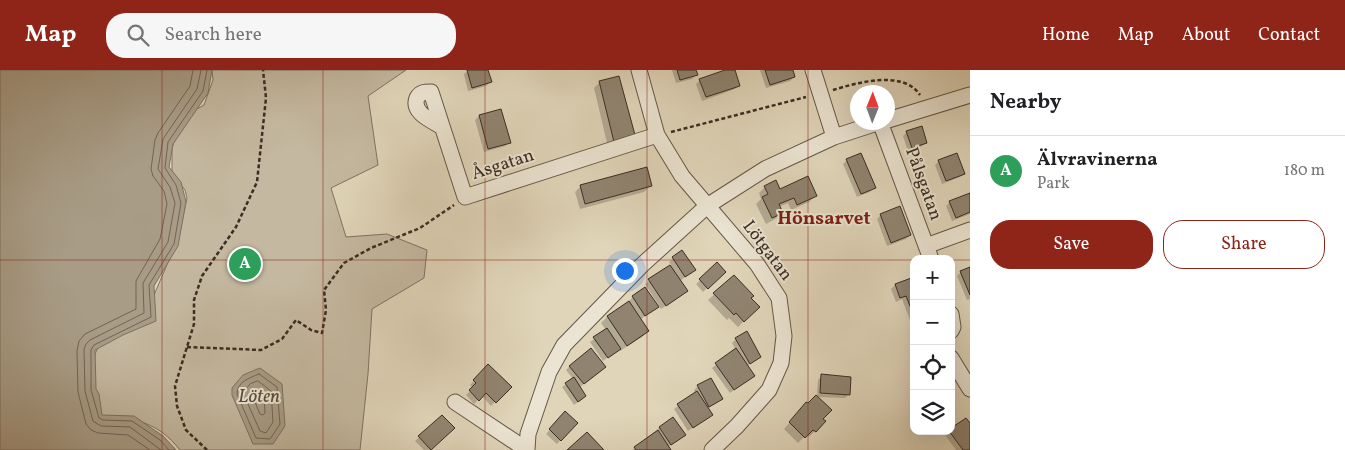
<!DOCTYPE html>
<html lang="en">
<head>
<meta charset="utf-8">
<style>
  :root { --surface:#fff; --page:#f6f6f6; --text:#202124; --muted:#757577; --line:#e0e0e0; --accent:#8f2418 }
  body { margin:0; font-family:Vollkorn,serif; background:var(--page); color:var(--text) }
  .controls { position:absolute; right:15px; bottom:15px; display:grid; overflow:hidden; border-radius:10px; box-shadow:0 5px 20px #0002 }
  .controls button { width:45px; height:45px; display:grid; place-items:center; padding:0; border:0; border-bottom:1px solid var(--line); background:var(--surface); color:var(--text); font:25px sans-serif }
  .compass { position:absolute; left:850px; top:15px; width:45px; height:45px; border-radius:50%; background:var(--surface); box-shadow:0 5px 20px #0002; rotate:1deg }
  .you { position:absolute; left:624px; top:200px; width:18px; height:18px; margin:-12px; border:4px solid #fff; border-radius:50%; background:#1a73e8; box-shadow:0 0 0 8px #1a73e833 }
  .badge { display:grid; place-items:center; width:32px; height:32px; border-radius:50%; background:var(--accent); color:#fff; font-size:16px; font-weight:700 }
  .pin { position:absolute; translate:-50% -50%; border:2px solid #fff; box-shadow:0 1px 5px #0006 }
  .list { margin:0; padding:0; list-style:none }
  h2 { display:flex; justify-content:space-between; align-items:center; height:65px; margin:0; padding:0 20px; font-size:21px }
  h2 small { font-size:16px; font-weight:400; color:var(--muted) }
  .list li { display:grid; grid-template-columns:32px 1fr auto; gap:15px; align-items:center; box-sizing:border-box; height:70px; padding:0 20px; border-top:1px solid var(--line) }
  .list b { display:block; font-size:19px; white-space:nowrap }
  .list p { margin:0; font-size:16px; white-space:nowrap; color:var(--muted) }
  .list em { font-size:16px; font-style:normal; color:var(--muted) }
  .actions { display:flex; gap:10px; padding:15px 20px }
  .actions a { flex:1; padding:11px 0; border:1px solid var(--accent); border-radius:20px; text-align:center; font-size:18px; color:var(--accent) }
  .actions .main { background:var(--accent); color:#fff }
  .icon { flex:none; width:28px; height:28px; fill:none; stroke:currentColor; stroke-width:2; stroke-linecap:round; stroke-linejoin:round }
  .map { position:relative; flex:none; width:970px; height:380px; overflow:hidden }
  header { display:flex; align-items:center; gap:30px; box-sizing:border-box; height:70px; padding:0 25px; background:var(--accent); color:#fff }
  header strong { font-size:24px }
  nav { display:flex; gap:28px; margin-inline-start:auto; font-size:18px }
  .search { width:350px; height:45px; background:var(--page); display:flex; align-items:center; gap:12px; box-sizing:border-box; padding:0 18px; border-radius:20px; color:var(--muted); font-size:19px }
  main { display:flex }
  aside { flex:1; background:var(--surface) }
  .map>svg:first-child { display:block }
  .green { fill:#c4b8a0; stroke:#7f7262 }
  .water { fill:#a89c86; stroke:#7c705e }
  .shadow { fill:#0003 }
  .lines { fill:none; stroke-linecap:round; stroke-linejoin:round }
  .shore { stroke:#716454; stroke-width:1 }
  .building { fill:#908471; stroke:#3a2d23 }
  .minor-casing { stroke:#645748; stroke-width:17 }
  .path { stroke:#3a2d23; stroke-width:2.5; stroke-dasharray:4 2.5; stroke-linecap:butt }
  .minor { stroke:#ebe4d2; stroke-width:15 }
  .grid { fill:none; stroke:#8f2418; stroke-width:1; stroke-opacity:0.55 }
  .labels { text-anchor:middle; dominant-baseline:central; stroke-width:4; stroke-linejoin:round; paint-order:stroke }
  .street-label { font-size:18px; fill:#3a2d23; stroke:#ebe4d2 }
  .neighbourhood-label { font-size:19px; font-weight:bold; fill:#7a1f14; stroke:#ebe4d2 }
  .water-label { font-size:19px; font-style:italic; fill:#56493c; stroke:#ebe4d2 }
</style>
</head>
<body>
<header>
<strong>Map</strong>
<div class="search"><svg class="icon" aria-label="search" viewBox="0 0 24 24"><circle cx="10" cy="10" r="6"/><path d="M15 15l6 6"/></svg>Search here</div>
<nav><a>Home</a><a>Map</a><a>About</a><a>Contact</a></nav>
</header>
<main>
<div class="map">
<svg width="970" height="380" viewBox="0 0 970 380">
  <rect width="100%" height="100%" fill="#e0d5b9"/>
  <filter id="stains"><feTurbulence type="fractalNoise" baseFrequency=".004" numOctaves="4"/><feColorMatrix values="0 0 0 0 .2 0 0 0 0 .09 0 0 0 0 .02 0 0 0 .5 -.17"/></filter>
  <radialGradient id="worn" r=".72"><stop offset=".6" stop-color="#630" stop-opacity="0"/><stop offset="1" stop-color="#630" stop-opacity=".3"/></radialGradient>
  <path class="green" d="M212,0H406L368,26L378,95L331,118L346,167L387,164L427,180L424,208L372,239L368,304L360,380H180C158,352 135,348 101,346L89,325L95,284L99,275L154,225L178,169L187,128L185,120L172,104V79L179,49L204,35L213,10Z"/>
  <path class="water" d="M0,0H212L208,23L173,74L169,97L181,112L186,132L178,176L154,216L156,251L123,265L95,280L96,319L99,324L102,345L134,346L163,366L176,380H0Z
    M260,298L282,314L285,356L273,374H253L232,325V318L243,305Z"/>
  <path class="shadow" d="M469,0H487L490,12L486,16L468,21L464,4Z
    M672,0H695L696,5L692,9L676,13Z
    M729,0H734L739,15L735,19L702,31L696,14L700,10Z
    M760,0H792L794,7L790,11L766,18Z
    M600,12L633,65L608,77L594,18Z
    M501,41L509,72L505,76L484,82L475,50L479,46Z
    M907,62L926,72L922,76L908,81L903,66Z
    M847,90L874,118L870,122L857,127L843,94Z
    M939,91L964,103L960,107L942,114L935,95Z
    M581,116H650L644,122L580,139L575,122Z
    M765,117L779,120L815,126L809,132L791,140L788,133L779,137L782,143L775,149L766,154L756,134L761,129L759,123Z
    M970,125V144L952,151L946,136L950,132Z
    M881,145L910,165L906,169L887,176L877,149Z
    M682,182L694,200L680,211L682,225L661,239L645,214L671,195L669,192Z
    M717,194L724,202L703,222L696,214Z
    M970,199V229L967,230L957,206L961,202Z
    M734,206L758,237L738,257L729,248L727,250L708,230Z
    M914,208V252L911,253L902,229L896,232L891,219L895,215Z
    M645,219L657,237L640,250L648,261L642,267L620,281L619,279L603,291L590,272L606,260L601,253L607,247L630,232L629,231L633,227Z
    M736,269L760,287L747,296L749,309L730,323L712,298L736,280L732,273Z
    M488,296L510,317L491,336L482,326L474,334L466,325L473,318L470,315Z
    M570,296L600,301L579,318L581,330L574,335L562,317L573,309L566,300Z
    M822,306L849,324L845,328L817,327L822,349L824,352L809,367L806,365L798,373L784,359L800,340L817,326L818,310Z
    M698,316L722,329L707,339V348L688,361L674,339L695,323L694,320Z
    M565,343L576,353L557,374L546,364Z
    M442,347L453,358L429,380H424L415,371Z
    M673,349L680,369L668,377L670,380H632L656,363L655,362L659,358Z
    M970,355V380H956L945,365L949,361Z"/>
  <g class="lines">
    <path class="shore" d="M259,304L277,317L280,354L270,369L256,368L237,324C237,312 249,308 259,304Z
      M258,311L271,321L273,352L266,363L260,361L243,323L250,314Z
      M258,320L264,325L265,343L263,345L260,344L252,325L254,321Z
      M150,380L128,365L98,363L91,360L86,354L78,322L77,281L79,271L85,264L136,239V211L160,169L167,134L164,121L153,106L151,99L155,70L158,63L190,16L193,0
      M161,380L130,357L101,356L93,351L85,321L84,279L86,274L90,270L144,243L143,213L168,172L175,133L170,117L158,99L163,69L197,19L201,0
      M169,380L160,370L132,351L103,350L99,348L91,320V280L94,275L151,247L149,215L174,174L181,133L176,115L165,98L168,72L203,21L207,0"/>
  </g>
  <path class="building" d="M467,0H488L492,12L472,18Z
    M677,0H696L698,5L680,10Z
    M725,0H735L740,16L706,27L699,9Z
    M765,0H793L795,7L770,15Z
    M619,6L635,65L614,72L599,11Z
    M501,39L511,73L488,79L479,45Z
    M922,56L927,73L912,78L906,61Z
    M861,83L876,118L861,124L846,89Z
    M957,83L965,104L946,111L938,90Z
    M647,97L652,116L585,134L580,115Z
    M808,106L817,126L797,135L794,128L779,134L783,143L772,148L762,127L768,124L764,116L776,110L780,119Z
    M970,123V142L956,148L949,131Z
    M900,136L911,165L891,173L880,144Z
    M682,180L696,200L685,207L672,187Z
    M717,192L726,202L708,219L699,209Z
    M670,195L688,221L666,236L648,209Z
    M970,197V225L960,201Z
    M734,205L754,226L751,228L760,237L744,252L736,243L734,245L713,223Z
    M914,207V246L906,226L900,228L895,214Z
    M645,217L659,237L645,246L632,226Z
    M629,231L649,261L627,276L607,246Z
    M607,258L621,279L608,288L593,267Z
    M747,261L761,287L750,294L735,268Z
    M591,278L606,297L584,314L569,296Z
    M736,278L755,306L734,320L715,293Z
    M488,294L512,317L496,333L486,323L479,331L469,320L476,313L473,310Z
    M821,304L851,307L850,325L820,323Z
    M574,307L586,326L578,332L565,313Z
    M711,308L723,329L709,337L697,315Z
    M697,321L713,345L693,358L677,334Z
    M816,325L832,340L823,349L826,351L816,362L813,360L805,368L789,352L806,332L808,333Z
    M565,341L578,353L561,371L549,359Z
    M442,345L455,358L431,380L418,366Z
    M673,347L686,365L671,375L659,357Z
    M966,348L970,353V380H963L949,361H951V358Z
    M658,360L671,380H636L634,377Z
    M587,362L604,380H567Z"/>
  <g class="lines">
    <defs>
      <path id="minor" d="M639,0L657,65L682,106L757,194L779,228L784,266L781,293L769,320L737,356L712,380
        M813,0L834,67
        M888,50L970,25
        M442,57C433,51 411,43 417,28C420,22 425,22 431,22L465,127L657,65
        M926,176L970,160
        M951,244L953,257L951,261
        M951,288L970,319
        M455,332L527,380
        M527,380L528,364L549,302L564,275L642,195L707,136L765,99L834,67L880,52L931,189"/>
    </defs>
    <use href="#minor" class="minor-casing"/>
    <path class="path" d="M833,20C859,12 904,0 920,25
      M671,62L806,27
      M187,277L261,280L282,269L296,250L311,260L322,263L326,240L324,220L344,193L371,178L420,158L454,135
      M207,380L186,360L177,336L175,316L194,254V230L202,206L236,157L257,112L266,28L263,0"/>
    <use href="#minor" class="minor"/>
  </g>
  <path class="grid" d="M162,0V380M323,0V380M485,0V380M647,0V380M808,0V380M0,190H914M951,190H970"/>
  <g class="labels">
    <g class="street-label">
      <text transform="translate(503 95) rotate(-18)">Åsgatan</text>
      <text transform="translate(923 114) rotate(70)">Pålsgatan</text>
      <text transform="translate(767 181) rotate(53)">Lötgatan</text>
    </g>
    <g class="neighbourhood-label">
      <text x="824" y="149">Hönsarvet</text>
    </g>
    <g class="water-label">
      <text x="259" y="327">Löten</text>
    </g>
  </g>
  <rect width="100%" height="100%" filter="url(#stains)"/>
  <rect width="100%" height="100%" fill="url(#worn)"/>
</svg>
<div class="controls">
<button>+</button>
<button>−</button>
<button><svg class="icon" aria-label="locate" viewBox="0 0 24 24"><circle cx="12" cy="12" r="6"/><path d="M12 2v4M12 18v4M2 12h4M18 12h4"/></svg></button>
<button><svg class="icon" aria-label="layers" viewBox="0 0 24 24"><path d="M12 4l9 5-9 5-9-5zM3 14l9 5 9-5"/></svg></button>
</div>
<svg class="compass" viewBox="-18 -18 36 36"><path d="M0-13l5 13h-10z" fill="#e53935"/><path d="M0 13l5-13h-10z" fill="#757577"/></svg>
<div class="you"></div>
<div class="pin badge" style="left:245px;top:194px;background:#2e9e5b">A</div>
</div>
<aside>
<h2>Nearby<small></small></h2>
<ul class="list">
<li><span class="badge" style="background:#2e9e5b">A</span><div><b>Älvravinerna</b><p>Park</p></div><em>180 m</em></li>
</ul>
<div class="actions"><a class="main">Save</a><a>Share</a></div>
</aside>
</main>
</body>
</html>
